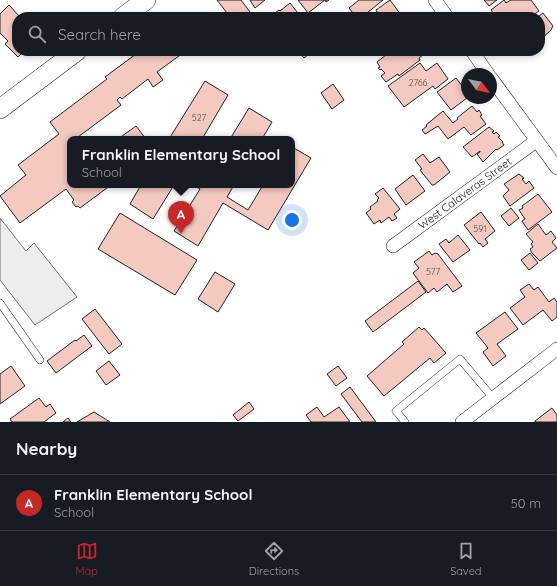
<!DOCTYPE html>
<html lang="en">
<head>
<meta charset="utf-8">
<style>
  :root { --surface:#171b24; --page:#20242c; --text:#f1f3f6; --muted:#9ea1a6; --line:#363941; --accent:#c62828 }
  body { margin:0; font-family:Quicksand,sans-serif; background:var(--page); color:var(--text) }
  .compass { position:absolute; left:461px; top:68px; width:36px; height:36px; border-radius:50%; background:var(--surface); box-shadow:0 2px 6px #0003; rotate:122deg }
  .you { position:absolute; left:292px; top:220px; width:14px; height:14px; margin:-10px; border:3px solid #fff; border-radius:50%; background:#1a73e8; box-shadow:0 0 0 6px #1a73e833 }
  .badge { display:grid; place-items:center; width:26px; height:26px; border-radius:50%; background:var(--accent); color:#fff; font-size:13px; font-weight:700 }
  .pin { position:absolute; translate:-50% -33px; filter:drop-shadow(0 1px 2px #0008) }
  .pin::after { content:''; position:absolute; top:21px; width:14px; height:12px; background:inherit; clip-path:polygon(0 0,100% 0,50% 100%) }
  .popup { position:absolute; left:67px; top:136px; width:228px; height:52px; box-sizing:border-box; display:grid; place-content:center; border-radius:8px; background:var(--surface); filter:drop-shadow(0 1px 3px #0005); font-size:13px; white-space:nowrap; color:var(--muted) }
  .popup b { font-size:15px; color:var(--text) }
  .popup::after { content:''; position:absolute; left:50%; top:100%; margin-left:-8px; border:8px solid transparent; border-top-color:var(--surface) }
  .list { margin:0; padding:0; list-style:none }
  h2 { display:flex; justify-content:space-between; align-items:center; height:52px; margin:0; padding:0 16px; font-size:17px }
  h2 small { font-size:13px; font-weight:400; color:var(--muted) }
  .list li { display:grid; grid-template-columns:26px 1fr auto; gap:12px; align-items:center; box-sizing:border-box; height:56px; padding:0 16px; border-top:1px solid var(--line) }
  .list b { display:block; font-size:15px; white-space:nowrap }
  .list p { margin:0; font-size:13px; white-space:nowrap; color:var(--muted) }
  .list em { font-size:13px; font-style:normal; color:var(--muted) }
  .icon { flex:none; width:22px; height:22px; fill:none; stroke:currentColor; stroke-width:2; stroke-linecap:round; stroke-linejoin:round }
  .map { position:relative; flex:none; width:557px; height:422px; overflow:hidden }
  .search { position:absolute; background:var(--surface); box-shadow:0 2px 6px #0003; left:12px; right:12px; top:12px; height:44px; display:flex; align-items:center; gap:10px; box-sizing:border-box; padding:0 14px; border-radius:16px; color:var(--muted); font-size:15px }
  .sheet { height:108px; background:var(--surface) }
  nav { display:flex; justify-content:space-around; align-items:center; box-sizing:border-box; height:56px; border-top:1px solid var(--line); background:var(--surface); font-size:11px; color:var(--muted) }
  nav a { display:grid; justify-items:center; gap:2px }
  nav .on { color:var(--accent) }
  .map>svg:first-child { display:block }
  .parking { fill:#ededed; stroke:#6f6f6f }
  .building { fill:#f3c9c0; stroke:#222 }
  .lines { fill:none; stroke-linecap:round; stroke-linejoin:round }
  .lane-casing { stroke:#222; stroke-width:8 }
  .street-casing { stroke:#222; stroke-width:14 }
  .secondary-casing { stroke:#222; stroke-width:20 }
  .lane { stroke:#fff; stroke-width:7 }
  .street { stroke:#fff; stroke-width:13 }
  .secondary { stroke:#fff; stroke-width:19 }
  .labels { text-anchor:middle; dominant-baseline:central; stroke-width:3; stroke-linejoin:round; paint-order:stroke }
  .number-label { font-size:9px; fill:#564c4a }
  .street-label { font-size:11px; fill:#222; stroke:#fff }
</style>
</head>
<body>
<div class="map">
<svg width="557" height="422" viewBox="0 0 557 422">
  <rect width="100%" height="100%" fill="#fff"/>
  <path class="parking" d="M0,218L26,251L34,243L77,297L35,325L0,280Z"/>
  <path class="building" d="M217,0H241L253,16L251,17H230Z
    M250,0H265L255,8Z
    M298,0H329L326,2L325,0L308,13Z
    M359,0H383L362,17H356L349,8Z
    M390,0L401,15L398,17H371L377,12L376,10Z
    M484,0H497L489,6Z
    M504,0L506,3L511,0H531L539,11L530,17H496L491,10Z
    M290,3L301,17H270L279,10L280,11Z
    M9,5L20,17H17V51H24L18,57L5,44L8,41L0,33V14Z
    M543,13L553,26L551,30L540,40V17H538Z
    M140,51H182L183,53L157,72L163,80L153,87L148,79L122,99L120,97L117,100L121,105L78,137L80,139H70V185H111L80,208L78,206L76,207L72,202L74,200L66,189L20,223L0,196L26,175L18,165L59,134L50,122L107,79L105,77Z
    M300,51H313L304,58L299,52Z
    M391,51H420L423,55L419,58L420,60L399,76L398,74L386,82L381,76L385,73L381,69L380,70L378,68L380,67L377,62Z
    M420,63L426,71L437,63L448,79L435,89L433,86L404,107L388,86Z
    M456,78L467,92V98L451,110L437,92Z
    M205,81L228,95L202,139H169Z
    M333,84L344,100L332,109L321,93Z
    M472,106L477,112L479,110L482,115L480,116L486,124L471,135L464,127L448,139L438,126L425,134L422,130L427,126L426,125L443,111L453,123L458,119L457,118Z
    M249,108L272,122L262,139H230Z
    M136,126L146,139H118Z
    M489,127L494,131L492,132L494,134L496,132L500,136L498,137L503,142H502L504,145L497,150L496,149L483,162L477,154L480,152V151L472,157L463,147Z
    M292,147L311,158L268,230L223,203L198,246L174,231L200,189L194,185H234L227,197L248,210L263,185H292Z
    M423,154L430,163L439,157L450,172L434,185H432L420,170L422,169L415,160Z
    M519,174L524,178L522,179L526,184L529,181L534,188L510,206L503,196L509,190L504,184Z
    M413,175L425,191L406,205L395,189Z
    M141,185H174L153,219L130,204Z
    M383,188L400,209L394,214L397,218L392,221L389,217L381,223L380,220L374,224L366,213L371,209L370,207L378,201L377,200L379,198L375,194Z
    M538,194L552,212L528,230L522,221L525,219L519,210L523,208L522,206Z
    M511,208L519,218L509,226L501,216Z
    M481,212L495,231L485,239L488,243L483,247L480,243L479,244L464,225Z
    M120,213L197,260L175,295L98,249Z
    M538,224L546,235L551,231L556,238L552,242L557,248L540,261L532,253L530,249L533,247L531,244L533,242L526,234Z
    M458,235L470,250L453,262L439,244L446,239L449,243Z
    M429,251L432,255L435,253L438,254L462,286L453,292L447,284L437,292L434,288L428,293L413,273L419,268L414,262Z
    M530,253L538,263L529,270L521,260Z
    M215,272L235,284L218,312L198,299Z
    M418,281L426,292L373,332L365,321Z
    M529,284L534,290L538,287L549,302L554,298L557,302V317L552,321L543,310L523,325L510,308L525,297L520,290Z
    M95,309L122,344L109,354L82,319Z
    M505,312L518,329L497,344L506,356L493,366L483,352L488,348L476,333Z
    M419,327L422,330L424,328L446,353L434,363L430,358L384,396L367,376L404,344L402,342Z
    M84,335L92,346L56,373L47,361L75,340L76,341Z
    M109,361L120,375L106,385L96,371Z
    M11,366L25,386L0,404V374Z
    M338,366L347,378L336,386L327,374Z
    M350,387L376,422H362L341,394Z
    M39,398L46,407L50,404L56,413L44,422H12L10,419Z
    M249,402L254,409L238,421L233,415Z
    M317,407L324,417L339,407L350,422H311L306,415Z
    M552,408L557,415V422H535V421Z
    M94,412L110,422H77Z
    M68,418L71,422H63Z"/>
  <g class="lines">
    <defs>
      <path id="lane" d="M0,303L40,360
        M405,422L396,411L460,359L493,398"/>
      <g id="street">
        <path d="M435,0L447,17"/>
        <path d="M472,51L488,74"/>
        <path d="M491,78L557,168"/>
        <path id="s1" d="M393,246L536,141"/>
        <path d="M462,422L557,349"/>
      </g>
      <path id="secondary" d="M123,17L146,0
        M0,109L77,51"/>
    </defs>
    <use href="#lane" class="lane-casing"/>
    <use href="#street" class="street-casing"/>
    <use href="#secondary" class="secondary-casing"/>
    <use href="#lane" class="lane"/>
    <use href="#street" class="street"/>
    <use href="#secondary" class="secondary"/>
  </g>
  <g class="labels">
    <g class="number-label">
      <text x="418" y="82">2766</text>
      <text x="199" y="117">527</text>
      <text x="480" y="228">591</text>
      <text x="433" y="271">577</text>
    </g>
    <g class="street-label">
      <text stroke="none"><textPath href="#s1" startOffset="89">West Calaveras Street</textPath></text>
    </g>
  </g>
</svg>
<svg class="compass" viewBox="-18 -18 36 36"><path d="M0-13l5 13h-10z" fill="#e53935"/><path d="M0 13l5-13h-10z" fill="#9ea1a6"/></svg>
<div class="you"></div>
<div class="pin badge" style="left:181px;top:234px">A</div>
<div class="popup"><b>Franklin Elementary School</b>School</div>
<div class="search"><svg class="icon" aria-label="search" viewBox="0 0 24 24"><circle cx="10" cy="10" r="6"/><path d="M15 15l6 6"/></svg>Search here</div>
</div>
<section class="sheet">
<h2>Nearby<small></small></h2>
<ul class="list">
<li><span class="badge">A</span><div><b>Franklin Elementary School</b><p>School</p></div><em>50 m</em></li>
</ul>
</section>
<nav>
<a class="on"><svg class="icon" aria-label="map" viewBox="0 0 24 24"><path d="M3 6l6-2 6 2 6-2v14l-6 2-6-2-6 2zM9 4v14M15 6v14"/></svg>Map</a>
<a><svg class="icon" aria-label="directions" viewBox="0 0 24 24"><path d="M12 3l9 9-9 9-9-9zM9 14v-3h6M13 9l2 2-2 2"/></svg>Directions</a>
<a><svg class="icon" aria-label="saved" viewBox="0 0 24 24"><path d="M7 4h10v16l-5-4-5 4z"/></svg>Saved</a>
</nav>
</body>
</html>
